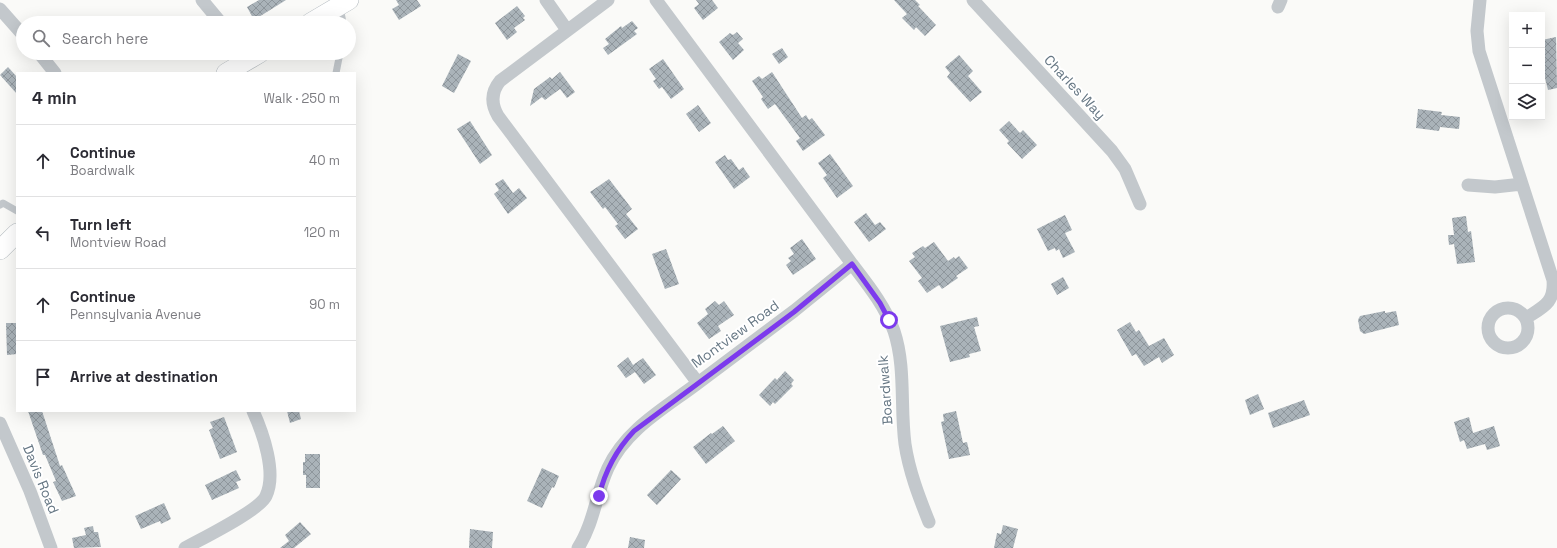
<!DOCTYPE html>
<html lang="en">
<head>
<meta charset="utf-8">
<style>
  :root { --surface:#fff; --page:#f2f2f3; --text:#2b2b33; --muted:#7c7c81; --line:#e1e1e2 }
  body { margin:0; font-family:"Space Grotesk",sans-serif; background:var(--page); color:var(--text) }
  .controls { position:absolute; right:12px; top:12px; display:grid; overflow:hidden; border-radius:0px; box-shadow:0 4px 16px #0002 }
  .controls button { width:36px; height:36px; display:grid; place-items:center; padding:0; border:0; border-bottom:1px solid var(--line); background:var(--surface); color:var(--text); font:20px sans-serif }
  .stop { position:absolute; width:12px; height:12px; margin:-9px; border:3px solid #7c3aed; border-radius:50%; background:#fff }
  .stop.end { background:#7c3aed; border-color:#fff; box-shadow:0 1px 4px #0008 }
  .list { margin:0; padding:0; list-style:none }
  h2 { display:flex; justify-content:space-between; align-items:center; height:52px; margin:0; padding:0 16px; font-size:17px }
  h2 small { font-size:13px; font-weight:400; color:var(--muted) }
  .list li { display:grid; grid-template-columns:26px 1fr auto; gap:12px; align-items:center; box-sizing:border-box; height:72px; padding:0 16px; border-top:1px solid var(--line) }
  .list b { display:block; font-size:15px; white-space:nowrap }
  .list p { margin:0; font-size:13px; white-space:nowrap; color:var(--muted) }
  .list em { font-size:13px; font-style:normal; color:var(--muted) }
  .icon { flex:none; width:22px; height:22px; fill:none; stroke:currentColor; stroke-width:2; stroke-linecap:round; stroke-linejoin:round }
  .map { position:relative; flex:none; width:1557px; height:548px; overflow:hidden }
  .search { position:absolute; background:var(--surface); box-shadow:0 4px 16px #0002; left:16px; top:16px; width:340px; height:44px; display:flex; align-items:center; gap:10px; box-sizing:border-box; padding:0 14px; border-radius:22px; color:var(--muted); font-size:15px }
  .panel { position:absolute; background:var(--surface); box-shadow:0 4px 16px #0002; left:16px; top:72px; width:340px; height:340px; border-radius:0px }
  .map>svg:first-child { display:block }
  .building { fill:url(#building-cross-hatch) }
  .lines { fill:none; stroke-linecap:round; stroke-linejoin:round }
  .secondary-casing { stroke:#b3babf; stroke-width:20 }
  .lane { stroke:#c3c8cc; stroke-width:7 }
  .street { stroke:#c3c8cc; stroke-width:13 }
  .secondary { stroke:#fff; stroke-width:19 }
  .route { stroke:#7c3aed; stroke-width:5 }
  .labels { text-anchor:middle; dominant-baseline:central; stroke-width:4; stroke-linejoin:round; paint-order:stroke }
  .street-label { font-size:14px; fill:#657683; stroke:#fff }
</style>
</head>
<body>
<div class="map">
<svg width="1557" height="548" viewBox="0 0 1557 548">
  <defs>
    <pattern id="building-cross-hatch" width="8" height="8" patternUnits="userSpaceOnUse"><rect width="8" height="8" fill="#aab3b9"/><path d="M0 0l8 8M0 8l8-8" fill="none" stroke="#8e969c"/></pattern>
  </defs>
  <rect width="100%" height="100%" fill="#fafaf8"/>
  <path class="building" d="M259,0H286L254,20L247,7Z
    M396,0H417L421,6L399,20L392,9L399,5Z
    M696,0H712L718,8L703,20L694,8L699,4Z
    M894,0H915L920,5L918,6L936,25L925,36L916,27L914,30L902,18L907,14Z
    M517,6L525,16L523,18L525,20L514,28L517,32L507,40L495,23Z
    M632,21L638,28L634,31L637,34L608,55L603,48L609,44L605,39L621,26L622,28Z
    M737,32L743,39L738,43L744,50L733,60L719,42L730,33L733,35Z
    M1556,37L1557,88L1548,90L1543,70H1542V40Z
    M782,48L788,57L779,64L772,54Z
    M458,54L471,61L454,93L442,86Z
    M959,55L973,71L968,76L982,92L970,102L947,77L950,73L945,67Z
    M663,59L684,89L671,99L662,87L659,89L653,81L656,79L649,69Z
    M8,67L17,77V94L0,75Z
    M560,72L575,92L567,98L560,89L545,100L542,97L530,106L534,89L550,77L552,79Z
    M772,72L802,118L806,115L809,120L812,118L825,135L803,151L796,141L800,138L775,104L768,109L761,99L763,97L752,81L759,76L762,79Z
    M698,105L711,123L699,132L686,114Z
    M1418,109L1442,112L1441,115L1460,117L1459,129L1440,127L1439,131L1416,128Z
    M470,121L492,155L480,164L457,129Z
    M1009,121L1020,133L1023,130L1037,145L1022,159L1007,143L1009,141L999,130Z
    M830,154L853,186L837,198L823,178L827,175L818,163Z
    M725,155L728,160L731,159L739,170L743,167L750,177L734,189L715,162Z
    M503,179L513,193L519,188L527,198L508,214L494,194L499,190L495,184Z
    M609,179L632,209L626,214L638,229L625,239L615,226L618,224L605,207L603,209L590,192Z
    M866,213L875,225L880,222L886,229L869,242L854,222Z
    M1065,215L1072,230L1065,233L1075,252L1063,258L1059,249L1056,251L1055,248L1048,251L1037,229Z
    M1466,216L1468,232L1471,231L1475,262L1457,264L1454,244L1449,245L1448,235H1454L1452,218Z
    M802,239L816,259L793,275L786,265L791,261L788,258L794,254L790,248Z
    M934,242L948,261L954,257L955,259L959,256L968,268L956,276L958,278L942,289L939,285L927,293L918,281L922,278L909,261L915,257L912,253L923,246L925,248Z
    M666,249L679,284L665,289L652,254Z
    M1063,277L1069,288L1057,295L1051,284Z
    M715,301L719,305L724,301L734,315L718,326L721,331L709,339L697,323L708,314L705,309Z
    M1385,311V313L1396,311L1399,325L1364,334L1360,331L1358,320L1360,316Z
    M977,317L979,326L974,327L981,351L969,354L970,357L950,362L940,326Z
    M1130,322L1136,332L1139,330L1149,346L1164,338L1174,355L1162,363L1159,357L1144,366L1136,354L1132,356L1117,330Z
    M6,323H17V354L7,355Z
    M628,357L633,365L643,358L656,375L644,384L635,372L626,378L617,366Z
    M785,371L794,380L791,384L793,386L775,404L773,402L770,406L759,395L775,378L777,380Z
    M1258,394L1264,409L1250,415L1245,400Z
    M1304,400L1310,415L1273,428L1268,413Z
    M28,411H42L60,466L62,465L76,496L62,501L53,482L56,481L45,455H43Z
    M287,411H299L301,419L290,423Z
    M956,411L963,443L967,442L970,455L949,459L941,422L944,421L943,414Z
    M224,417L237,452L220,459L209,430L213,428L210,422Z
    M1469,417L1473,433L1494,426L1500,446L1487,450L1485,444L1467,449L1464,440L1460,442L1454,422Z
    M723,426L735,441L706,464L693,447L711,433L712,434Z
    M305,454H320V488H306V475H303V462H305Z
    M542,468L559,476L554,488L552,487L542,508L527,501Z
    M236,470L241,480L236,482L239,488L212,500L205,485Z
    M671,470L681,479L657,505L647,495Z
    M164,503L171,519L161,524L160,521L141,529L135,516Z
    M300,522L311,534L294,548H280L289,541L285,535Z
    M1003,525L1018,529L1013,548H994L997,533L1001,534Z
    M93,526L94,532H98L101,547L74,548L72,538L86,535L84,528Z
    M470,529L493,532L492,548H469Z
    M630,537L645,540L644,548H628Z"/>
  <g class="lines">
    <defs>
      <path id="secondary" d="M310,23L349,0
        M226,73L260,53
        M0,250L17,233"/>
    </defs>
    <use href="#secondary" class="secondary-casing"/>
    <path class="lane" d="M340,7L343,23
      M336,73L340,53
      M0,205L3,203L17,211"/>
    <path class="street" d="M202,0L221,23
      M546,0L567,30
      M608,0L500,81C491,92 491,104 498,116L698,383L794,311L852,264L656,0
      M973,0L1112,151L1125,169L1140,204
      M1480,0L1477,31L1479,51L1553,280C1555,303 1543,307 1526,318
      M1278,7L1281,0
      M0,9L23,35
      M39,53L55,73
      M1468,185L1495,187L1522,184
      M852,264C868,285 885,306 894,331C906,367 900,406 905,444C909,471 919,497 929,522
      M1488 328a20 20 0 1 1 40 0a20 20 0 1 1-40 0Z
      M0,423L30,491L51,548
      M185,548C201,539 259,511 266,496C277,473 263,433 253,411
      M578,548C594,523 596,494 608,468C626,429 665,408 698,383"/>
    <use href="#secondary" class="secondary"/>
  </g>
  <g class="lines">
    <path class="route" d="M599,496C605,471 616,450 634,431L794,312L852,264L880,303L889,320"/>
  </g>
  <g class="labels">
    <g class="street-label">
      <text transform="translate(1075 87) rotate(47)">Charles Way</text>
      <text transform="translate(735 334) rotate(-36)">Montview Road</text>
      <text transform="translate(885 390) rotate(-94)">Boardwalk</text>
      <text transform="translate(41 479) rotate(68)">Davis Road</text>
    </g>
  </g>
</svg>
<div class="controls">
<button>+</button>
<button>−</button>
<button><svg class="icon" aria-label="layers" viewBox="0 0 24 24"><path d="M12 4l9 5-9 5-9-5zM3 14l9 5 9-5"/></svg></button>
</div>
<div class="stop" style="left:889px;top:320px"></div>
<div class="stop end" style="left:599px;top:496px"></div>
<div class="search"><svg class="icon" aria-label="search" viewBox="0 0 24 24"><circle cx="10" cy="10" r="6"/><path d="M15 15l6 6"/></svg>Search here</div>
<section class="panel">
<h2>4 min<small>Walk · 250 m</small></h2>
<ul class="list">
<li><svg class="icon" aria-label="ahead" viewBox="0 0 24 24"><path d="M12 20V5M6 11l6-6 6 6"/></svg><div><b>Continue</b><p>Boardwalk</p></div><em>40 m</em></li>
<li><svg class="icon" aria-label="left" viewBox="0 0 24 24"><path d="M17 20v-9H6M10 6l-5 5 5 5"/></svg><div><b>Turn left</b><p>Montview Road</p></div><em>120 m</em></li>
<li><svg class="icon" aria-label="ahead" viewBox="0 0 24 24"><path d="M12 20V5M6 11l6-6 6 6"/></svg><div><b>Continue</b><p>Pennsylvania Avenue</p></div><em>90 m</em></li>
<li><svg class="icon" aria-label="arrive" viewBox="0 0 24 24"><path d="M6 21V4h12l-3 4 3 4H6"/></svg><div><b>Arrive at destination</b></div></li>
</ul>
</section>
</div>
</body>
</html>
